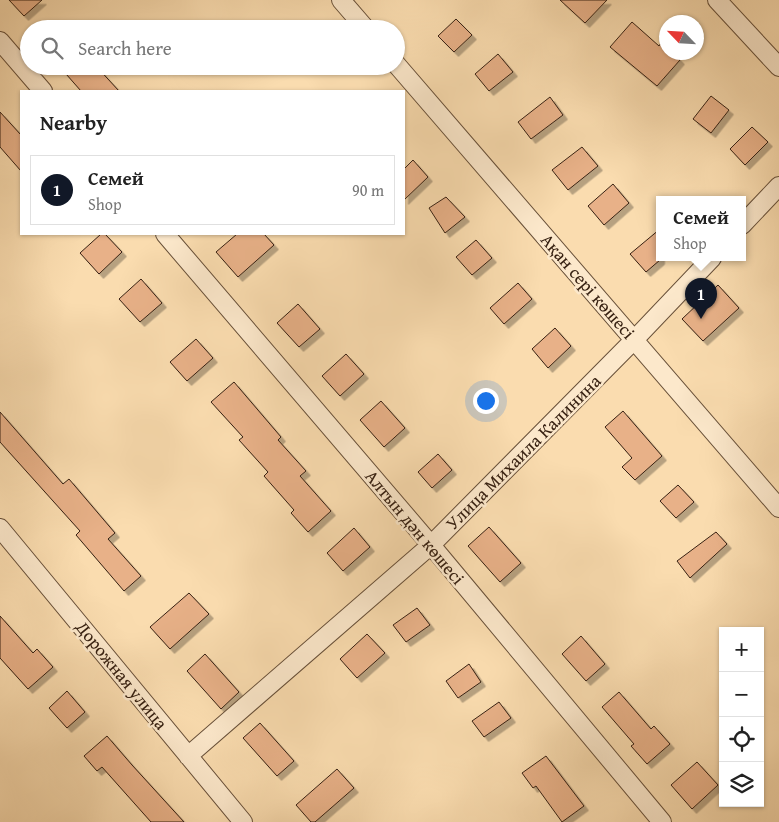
<!DOCTYPE html>
<html lang="en">
<head>
<meta charset="utf-8">
<style>
  :root { --surface:#fff; --page:#f2f2f2; --text:#222; --muted:#767676; --line:#e0e0e0; --accent:#111827 }
  body { margin:0; font-family:"Gentium Book Plus",serif; background:var(--page); color:var(--text) }
  .controls { position:absolute; right:15px; bottom:15px; display:grid; overflow:hidden; border-radius:0px; box-shadow:0 1px 4px #0004 }
  .controls button { width:45px; height:45px; display:grid; place-items:center; padding:0; border:0; border-bottom:1px solid var(--line); background:var(--surface); color:var(--text); font:25px sans-serif }
  .compass { position:absolute; left:659px; top:15px; width:45px; height:45px; border-radius:50%; background:var(--surface); box-shadow:0 1px 4px #0004; rotate:295deg }
  .you { position:absolute; left:485px; top:400px; width:18px; height:18px; margin:-12px; border:4px solid #fff; border-radius:50%; background:#1a73e8; box-shadow:0 0 0 8px #1a73e833 }
  .badge { display:grid; place-items:center; width:32px; height:32px; border-radius:50%; background:var(--accent); color:#fff; font-size:16px; font-weight:700 }
  .pin { position:absolute; translate:-50% -41px; filter:drop-shadow(0 1px 2px #0008) }
  .pin::after { content:''; position:absolute; top:26px; width:18px; height:15px; background:inherit; clip-path:polygon(0 0,100% 0,50% 100%) }
  .popup { position:absolute; left:656px; top:196px; width:90px; height:65px; box-sizing:border-box; display:grid; place-content:center; border-radius:0px; background:var(--surface); filter:drop-shadow(0 1px 4px #0005); font-size:16px; white-space:nowrap; color:var(--muted) }
  .popup b { font-size:19px; color:var(--text) }
  .popup::after { content:''; position:absolute; left:50%; top:100%; margin-left:-10px; border:10px solid transparent; border-top-color:var(--surface) }
  .list { margin:0; padding:0; list-style:none }
  h2 { display:flex; justify-content:space-between; align-items:center; height:65px; margin:0; padding:0 20px; font-size:21px }
  h2 small { font-size:16px; font-weight:400; color:var(--muted) }
  .list li { display:grid; grid-template-columns:32px 1fr auto; gap:15px; align-items:center; box-sizing:border-box; height:70px; margin:0 10px 10px; padding:0 10px; border:1px solid var(--line); border-radius:0px }
  .list b { display:block; font-size:19px; white-space:nowrap }
  .list p { margin:0; font-size:16px; white-space:nowrap; color:var(--muted) }
  .list em { font-size:16px; font-style:normal; color:var(--muted) }
  .icon { flex:none; width:28px; height:28px; fill:none; stroke:currentColor; stroke-width:2; stroke-linecap:round; stroke-linejoin:round }
  .map { position:relative; flex:none; width:779px; height:822px; overflow:hidden }
  .search { position:absolute; background:var(--surface); box-shadow:0 1px 4px #0004; left:20px; top:20px; width:385px; height:55px; display:flex; align-items:center; gap:12px; box-sizing:border-box; padding:0 18px; border-radius:28px; color:var(--muted); font-size:19px }
  .panel { position:absolute; background:var(--surface); box-shadow:0 1px 4px #0004; left:20px; top:90px; width:385px; height:145px; border-radius:0px }
  .map>svg:first-child { display:block }
  .building { fill:#e8b188; stroke:#372112; filter:url(#shadow) }
  .lines { fill:none; stroke-linecap:round; stroke-linejoin:round }
  .minor-casing { stroke:#685039; stroke-width:20 }
  .minor { stroke:#fce8cb; stroke-width:18 }
  .labels { text-anchor:middle; dominant-baseline:central; stroke-width:5; stroke-linejoin:round; paint-order:stroke }
  .street-label { font-size:18px; fill:#372112; stroke:#fce8cb }
</style>
</head>
<body>
<div class="map">
<svg width="779" height="822" viewBox="0 0 779 822">
  <defs>
    <filter id="shadow"><feDropShadow dx="4.5" dy="4.5" stdDeviation="0" flood-color="#0004"/></filter>
  </defs>
  <rect width="100%" height="100%" fill="#fadcaf"/>
  <filter id="stains"><feTurbulence type="fractalNoise" baseFrequency=".004" numOctaves="4"/><feColorMatrix values="0 0 0 0 .2 0 0 0 0 .09 0 0 0 0 .02 0 0 0 .5 -.17"/></filter>
  <radialGradient id="worn" r=".72"><stop offset=".6" stop-color="#630" stop-opacity="0"/><stop offset="1" stop-color="#630" stop-opacity=".3"/></radialGradient>
  <path class="building" d="M9,0H42L24,16Z
    M560,0H607L585,23Z
    M456,19L472,35L454,52L438,36Z
    M632,22L659,46L661,43L666,47V52H672L680,60L657,86L610,47Z
    M498,54L513,72L489,91L475,74Z
    M59,66H96L119,91H81Z
    M711,96L729,110L711,133L693,119Z
    M550,97L563,115L531,139L518,122Z
    M0,112L21,135V171L0,147Z
    M752,127L768,142L745,165L730,149Z
    M582,147L598,166L568,190L552,170Z
    M413,160L428,177L404,200V169Z
    M613,184L629,203L604,225L588,206Z
    M446,197L465,217L445,233L429,208Z
    M660,229V260L646,272L630,254Z
    M101,234H105L122,252L99,274L80,253Z
    M237,234H264L274,245L238,277L216,252Z
    M476,240L492,258L472,275L456,257Z
    M141,279L162,303L140,322L119,299Z
    M518,283L532,299L504,324L490,308Z
    M718,285L739,308L703,341L682,319Z
    M298,304L320,329L299,347L277,323Z
    M555,328L571,346L548,368L532,349Z
    M196,339L213,358L187,381L170,362Z
    M346,354L364,374L340,396L322,376Z
    M234,382L281,437L278,440L306,471L300,476L331,511L308,532L291,513L294,510L264,476L268,472L239,440L243,437L211,402Z
    M381,401L405,428L384,447L360,420Z
    M623,411L662,456L635,480L622,467L632,458L605,427Z
    M0,412L63,484L69,479L115,533L108,539L141,576L124,591L76,535L80,531L0,442Z
    M438,454L452,470L432,488L418,472Z
    M678,485L694,502L676,518L660,501Z
    M489,527L521,563L500,582L468,546Z
    M354,528L370,547L343,571L327,553Z
    M716,532L727,544L690,578L677,561Z
    M189,593L209,614L170,649L150,627Z
    M417,608L430,625L406,642L393,625Z
    M0,616L33,653L37,649L53,667L28,689L0,658Z
    M367,634L385,653L357,678L340,659Z
    M581,636L605,664L586,681L562,654Z
    M205,654L239,692L221,709L187,671Z
    M469,664L481,682L458,698L446,681Z
    M67,691L85,712L67,728L49,708Z
    M619,692L651,729L654,726L670,744L647,764L631,746L634,744L602,707Z
    M499,702L511,718L484,737L472,721Z
    M260,723L294,761L277,776L243,738Z
    M107,736L132,765L184,822H151L102,767L97,771L84,756Z
    M546,756L584,806L562,822L536,786L533,788L522,773Z
    M697,762L718,785L692,809L671,785Z
    M337,769L354,788L315,822H311L296,805Z"/>
  <g class="lines">
    <defs>
      <path id="minor" d="M341,0L366,29
        M717,0L779,67
        M0,41L43,91
        M396,64L779,508
        M742,225L779,186
        M165,234L431,545L662,822
        M0,528L243,822
        M188,756L431,545L634,340L712,258"/>
    </defs>
    <use href="#minor" class="minor-casing"/>
    <use href="#minor" class="minor"/>
  </g>
  <g class="labels">
    <g class="street-label">
      <text transform="translate(588 286) rotate(49)">Ақан сері көшесі</text>
      <text transform="translate(523 452) rotate(-45)">Улица Михаила Калинина</text>
      <text transform="translate(415 527) rotate(50)">Алтын дән көшесі</text>
      <text transform="translate(122 675) rotate(51)">Дорожная улица</text>
    </g>
  </g>
  <rect width="100%" height="100%" filter="url(#stains)"/>
  <rect width="100%" height="100%" fill="url(#worn)"/>
</svg>
<div class="controls">
<button>+</button>
<button>−</button>
<button><svg class="icon" aria-label="locate" viewBox="0 0 24 24"><circle cx="12" cy="12" r="6"/><path d="M12 2v4M12 18v4M2 12h4M18 12h4"/></svg></button>
<button><svg class="icon" aria-label="layers" viewBox="0 0 24 24"><path d="M12 4l9 5-9 5-9-5zM3 14l9 5 9-5"/></svg></button>
</div>
<svg class="compass" viewBox="-18 -18 36 36"><path d="M0-13l5 13h-10z" fill="#e53935"/><path d="M0 13l5-13h-10z" fill="#767676"/></svg>
<div class="you"></div>
<div class="pin badge" style="left:701px;top:319px">1</div>
<div class="popup"><b>Семей</b>Shop</div>
<div class="search"><svg class="icon" aria-label="search" viewBox="0 0 24 24"><circle cx="10" cy="10" r="6"/><path d="M15 15l6 6"/></svg>Search here</div>
<section class="panel">
<h2>Nearby<small></small></h2>
<ul class="list">
<li><span class="badge">1</span><div><b>Семей</b><p>Shop</p></div><em>90 m</em></li>
</ul>
</section>
</div>
</body>
</html>
